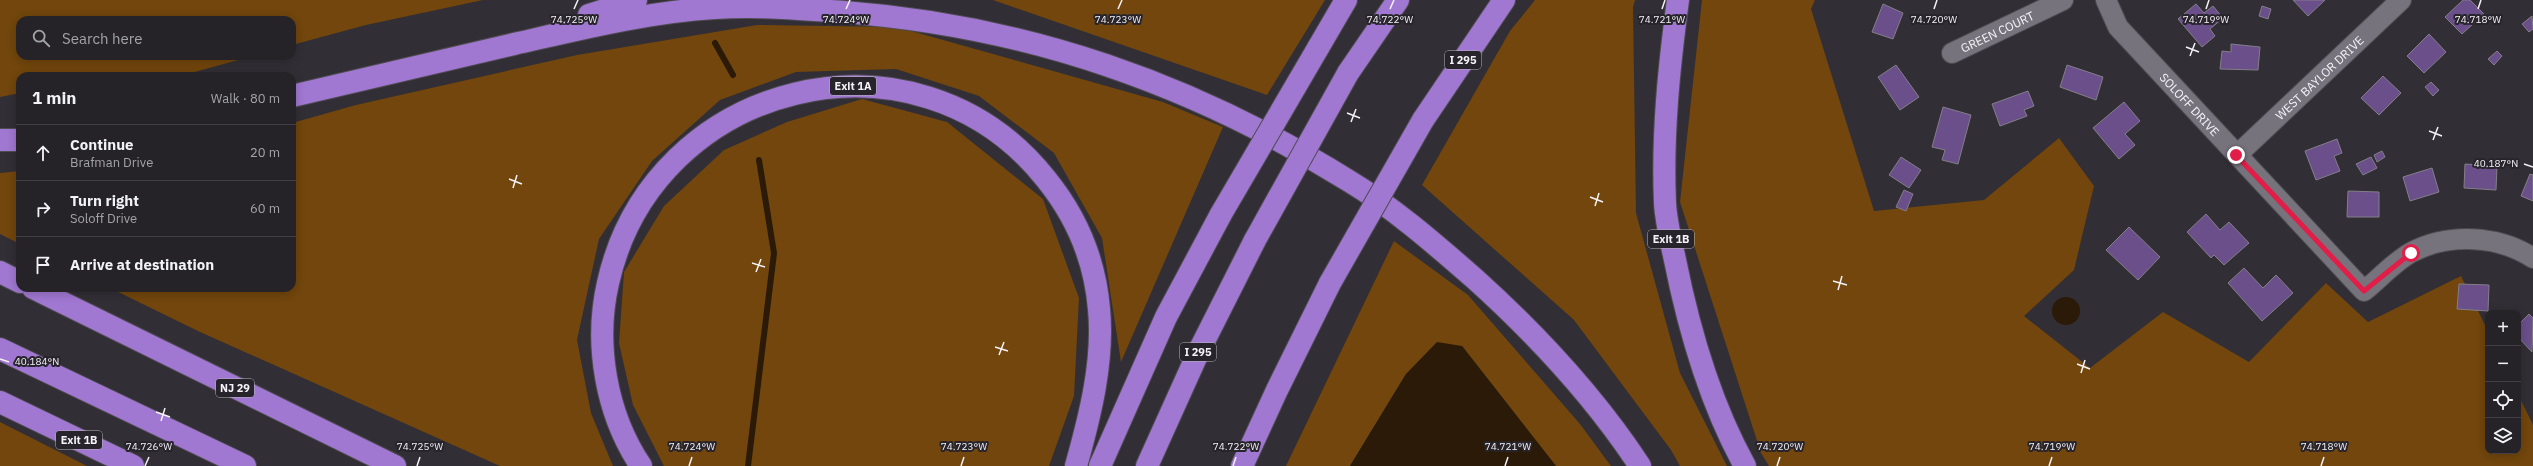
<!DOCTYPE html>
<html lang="en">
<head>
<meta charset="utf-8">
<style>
  :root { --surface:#252228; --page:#2d2a30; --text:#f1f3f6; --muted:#a3a4a8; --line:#423f45 }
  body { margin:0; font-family:"IBM Plex Sans",sans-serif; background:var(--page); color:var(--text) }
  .controls { position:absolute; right:12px; bottom:12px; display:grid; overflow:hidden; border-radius:8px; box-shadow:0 2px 10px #0003 }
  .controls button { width:36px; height:36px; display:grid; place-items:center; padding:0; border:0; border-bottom:1px solid var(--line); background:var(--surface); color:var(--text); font:20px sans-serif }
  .stop { position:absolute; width:12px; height:12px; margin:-9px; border:3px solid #e11d48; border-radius:50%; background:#fff }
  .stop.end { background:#e11d48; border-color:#fff; box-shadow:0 1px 4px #0008 }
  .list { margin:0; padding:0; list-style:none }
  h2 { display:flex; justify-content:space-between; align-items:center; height:52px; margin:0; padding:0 16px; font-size:17px }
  h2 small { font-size:13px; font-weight:400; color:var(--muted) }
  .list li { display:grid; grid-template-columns:26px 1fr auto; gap:12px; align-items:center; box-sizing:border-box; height:56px; padding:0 16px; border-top:1px solid var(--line) }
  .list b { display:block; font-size:15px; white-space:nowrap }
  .list p { margin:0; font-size:13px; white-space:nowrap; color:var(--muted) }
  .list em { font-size:13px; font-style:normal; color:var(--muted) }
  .icon { flex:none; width:22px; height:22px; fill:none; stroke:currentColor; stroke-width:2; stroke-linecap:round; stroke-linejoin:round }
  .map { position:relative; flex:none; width:2533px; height:466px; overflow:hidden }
  .search { position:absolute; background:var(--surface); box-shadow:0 2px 10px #0003; left:16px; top:16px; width:280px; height:44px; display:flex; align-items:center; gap:10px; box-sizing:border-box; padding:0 14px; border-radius:12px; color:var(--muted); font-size:15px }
  .panel { position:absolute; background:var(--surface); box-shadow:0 2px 10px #0003; left:16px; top:72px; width:280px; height:220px; border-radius:12px }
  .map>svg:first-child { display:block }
  .green { fill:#72460c }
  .water { fill:#2b1a08 }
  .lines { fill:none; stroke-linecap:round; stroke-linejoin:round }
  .stream { stroke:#2b1a08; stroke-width:6 }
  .building { fill:#6a4f8b; stroke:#837f88 }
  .minor-casing { stroke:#4e4b51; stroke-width:22 }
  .motorway-casing { stroke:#4e4b51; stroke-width:24 }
  .minor { stroke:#77737c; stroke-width:20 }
  .motorway { stroke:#a077d1; stroke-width:22 }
  .motorway-bridge-casing { stroke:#4e4b51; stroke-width:24; stroke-linecap:butt }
  .motorway-bridge { stroke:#a077d1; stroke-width:22 }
  .route { stroke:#e11d48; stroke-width:5 }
  .ticks { fill:none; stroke:#f4f2f7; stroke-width:1.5 }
  .labels { text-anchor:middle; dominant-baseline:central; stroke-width:4; stroke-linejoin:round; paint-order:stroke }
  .shield { fill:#27242b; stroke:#b6b4ba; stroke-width:1 }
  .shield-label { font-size:11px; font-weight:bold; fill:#f4f2f7 }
  .street-label { font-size:12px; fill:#f4f2f7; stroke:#27242b }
  .ticks-label { font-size:10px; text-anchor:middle; fill:#f4f2f7; stroke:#27242b; stroke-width:4; stroke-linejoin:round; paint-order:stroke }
</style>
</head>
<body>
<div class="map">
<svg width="2533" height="466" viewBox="0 0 2533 466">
  <rect width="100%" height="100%" fill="#312e35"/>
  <path class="green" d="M0,0H483L366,25L292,45V20H20V56H253L180,76H20V93L0,97Z
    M993,0H1325L1267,95Z
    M1535,0H1635L1633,7L1636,213L1680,373L1727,466H1680L1671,450L1574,320L1422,185L1510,31Z
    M1702,0H1815L1811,9L1874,211L1984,200L2059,138L2094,186L2074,270L2024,316L2090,368L2163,312L2249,362L2326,283L2368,322L2461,276L2488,331V451H2518V394L2533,425V466H1769L1761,453L1680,202Z
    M757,25L897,27L1163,102L1223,127L1121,362L1102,238L1054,153L979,96L896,69L796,72L720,100L652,161L599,239L577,340L591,413L613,466H500L200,332L110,288H292V123L356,105L577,55Z
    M862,99L947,122L1043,199L1079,298L1074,396L1049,466H664L633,405L619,343L624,272L664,206L724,150L787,122Z
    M20,171V244L0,234V173Z
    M1394,241L1468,295L1580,424L1611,466H1556L1462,346L1406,374L1350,466H1286Z
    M0,422L87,466H0Z"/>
  <path class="water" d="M2052 311a14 14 0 1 1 28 0a14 14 0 1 1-28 0Z
    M1437,342L1462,346L1556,466H1350L1406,374Z"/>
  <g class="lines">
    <path class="stream" d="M715,43L733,75
      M748,466L774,253L759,160"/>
  </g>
  <path class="building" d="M2293,0H2325L2308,16Z
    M2463,0H2470L2484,14L2462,34L2445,17Z
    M1883,4L1903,13L1893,39L1872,32Z
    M2196,4L2204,13L2213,6L2223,18L2210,29L2215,36L2202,47L2178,19Z
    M2262,6L2271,9L2268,19L2259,16Z
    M2532,16L2533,29L2529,32L2522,24Z
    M2429,34L2446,52L2424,73L2407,56Z
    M2231,44L2260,47L2258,70L2220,69L2222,51L2231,52Z
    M2497,51L2502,56L2494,65L2488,59Z
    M1896,65L1919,97L1900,110L1878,77Z
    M2067,65L2103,77L2096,100L2060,87Z
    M2383,76L2401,93L2379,115L2361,98Z
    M2431,82L2439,90L2433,96L2425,87Z
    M2028,91L2034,106L2024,110L2027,116L2000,126L1992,104Z
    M2124,102L2140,121L2125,134L2135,145L2119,159L2093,128Z
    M1943,107L1971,115L1958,164L1942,160L1945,150L1932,147Z
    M2337,139L2342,153L2334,156L2340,171L2316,180L2305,151Z
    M2382,151L2385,157L2377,162L2374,155Z
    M1901,157L1921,170L1909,188L1889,175Z
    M2371,157L2377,168L2363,175L2356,164Z
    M2465,164L2497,166L2496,190L2464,188Z
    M2432,168L2439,192L2410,201L2403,177Z
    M2530,174L2533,175V201L2521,196Z
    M1904,190L1913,194L1906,211L1896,207Z
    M2348,191L2379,192V217H2347Z
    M2206,214L2220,230L2229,222L2249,243L2224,265L2214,255L2211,258L2187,232Z
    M2129,227L2160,257L2138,280L2106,250Z
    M2244,268L2263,288L2276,275L2293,293L2262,321L2228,283Z
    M2459,284L2489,285L2488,311L2457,309Z
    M2529,314L2533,318L2532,352L2518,337V325Z"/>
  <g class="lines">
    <defs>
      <g id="minor">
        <path id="s1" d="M2106,0L2118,27L2364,291C2379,279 2395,261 2412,252C2449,233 2498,235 2533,258"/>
        <path id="s2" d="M1952,53L2063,0"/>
        <path id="s3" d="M2237,155L2401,0"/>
      </g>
      <path id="motorway" d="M1678,0C1669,67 1662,135 1665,203C1666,222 1671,241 1675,260C1689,330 1710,403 1745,466
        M589,15L636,0
        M1318,48L1346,0
        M1348,73L1398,0
        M292,96C366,79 440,61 514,44C580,29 647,12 715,8C758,5 801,9 844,12C1028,26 1193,84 1349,181C1394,208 1436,245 1475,279C1537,335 1594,396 1640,466
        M1423,120L1504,0
        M0,140H20
        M0,272L20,282
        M33,288L395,466
        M0,349L245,466
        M0,402L133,466
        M641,466C606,414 594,344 608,283C653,81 916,15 1046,179C1076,216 1095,261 1099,309C1104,361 1090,416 1076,466
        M1100,466L1166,317L1221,214
        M1147,466L1198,353L1255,240
        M1242,466L1277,390L1330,283"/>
    </defs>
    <use href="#minor" class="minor-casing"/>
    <use href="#motorway" class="motorway-casing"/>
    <use href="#minor" class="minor"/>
    <use href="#motorway" class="motorway"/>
    <defs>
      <path id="motorway-bridge" d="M1221,214L1318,48
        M1255,240L1348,73
        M1330,283L1423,120"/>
    </defs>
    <use href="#motorway-bridge" class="motorway-bridge-casing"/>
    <use href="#motorway-bridge" class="motorway-bridge"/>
  </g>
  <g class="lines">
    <path class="route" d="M2236,155L2364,291L2411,253"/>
  </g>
  <path class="ticks" d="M574,9L578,0M846,9L850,0M1118,9L1122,0M1390,9L1394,0M1662,9L1665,0M1934,9L1937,0M2206,9L2209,0M2478,9L2481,0M2186,47L2199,52M2190,56L2195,43M1347,113L1360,118M1351,122L1356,109M2429,131L2442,136M2433,140L2438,127M2524,164L2533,167M509,179L522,184M513,188L517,175M1590,197L1603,202M1595,206L1599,193M752,263L765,267M756,272L761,259M1833,281L1847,285M1838,290L1842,276M995,347L1008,351M999,355L1004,342M0,359L9,362M2077,364L2090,369M2081,373L2085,360M156,412L170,417M161,421L165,408M145,466L149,457M417,466L420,457M689,466L692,457M961,466L964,457M1233,466L1236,457M1505,466L1508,457M1777,466L1780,457M2049,466L2052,457M2321,466L2324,457"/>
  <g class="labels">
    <g class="shield">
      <rect x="1445" y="51" width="36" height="18" rx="3"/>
      <rect x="830" y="77" width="46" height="18" rx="3"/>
      <rect x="1648" y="230" width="46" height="18" rx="3"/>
      <rect x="1180" y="343" width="36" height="18" rx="3"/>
      <rect x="216" y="379" width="38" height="18" rx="3"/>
      <rect x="56" y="431" width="46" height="18" rx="3"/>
    </g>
    <g class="shield-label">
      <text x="1463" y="60">I 295</text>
      <text x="853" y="86">Exit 1A</text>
      <text x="1671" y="239">Exit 1B</text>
      <text x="1198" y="352">I 295</text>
      <text x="235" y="388">NJ 29</text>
      <text x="79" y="440">Exit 1B</text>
    </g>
    <g class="street-label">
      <text stroke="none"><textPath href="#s2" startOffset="50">GREEN COURT</textPath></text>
      <text stroke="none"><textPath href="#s3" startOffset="113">WEST BAYLOR DRIVE</textPath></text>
      <text stroke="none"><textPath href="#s1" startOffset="135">SOLOFF DRIVE</textPath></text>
    </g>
  </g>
  <g class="ticks-label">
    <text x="846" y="23">74.724°W</text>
    <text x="1118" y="23">74.723°W</text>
    <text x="1390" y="23">74.722°W</text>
    <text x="1662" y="23">74.721°W</text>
    <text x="1934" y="23">74.720°W</text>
    <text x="574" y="23">74.725°W</text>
    <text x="2206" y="23">74.719°W</text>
    <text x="2478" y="23">74.718°W</text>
    <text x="2496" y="167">40.187°N</text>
    <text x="37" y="365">40.184°N</text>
    <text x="149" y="450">74.726°W</text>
    <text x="420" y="450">74.725°W</text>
    <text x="692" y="450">74.724°W</text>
    <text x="964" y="450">74.723°W</text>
    <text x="1236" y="450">74.722°W</text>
    <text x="1508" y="450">74.721°W</text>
    <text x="1780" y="450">74.720°W</text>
    <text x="2052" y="450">74.719°W</text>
    <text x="2324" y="450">74.718°W</text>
  </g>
</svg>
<div class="controls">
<button>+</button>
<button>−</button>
<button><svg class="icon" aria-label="locate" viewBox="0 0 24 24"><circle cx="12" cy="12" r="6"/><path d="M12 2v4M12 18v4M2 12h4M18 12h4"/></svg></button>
<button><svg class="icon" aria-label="layers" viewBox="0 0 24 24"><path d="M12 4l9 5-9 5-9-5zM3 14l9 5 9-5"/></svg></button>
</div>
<div class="stop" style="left:2411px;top:253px"></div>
<div class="stop end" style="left:2236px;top:155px"></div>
<div class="search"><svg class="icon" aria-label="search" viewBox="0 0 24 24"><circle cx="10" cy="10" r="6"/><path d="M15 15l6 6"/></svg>Search here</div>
<section class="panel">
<h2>1 min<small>Walk · 80 m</small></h2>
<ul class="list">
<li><svg class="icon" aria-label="ahead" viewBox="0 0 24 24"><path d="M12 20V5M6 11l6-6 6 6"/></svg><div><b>Continue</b><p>Brafman Drive</p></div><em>20 m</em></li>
<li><svg class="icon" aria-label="right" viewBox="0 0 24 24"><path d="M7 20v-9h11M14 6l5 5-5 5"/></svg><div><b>Turn right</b><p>Soloff Drive</p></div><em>60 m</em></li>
<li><svg class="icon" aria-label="arrive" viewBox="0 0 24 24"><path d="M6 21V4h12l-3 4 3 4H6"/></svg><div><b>Arrive at destination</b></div></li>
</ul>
</section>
</div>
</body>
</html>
